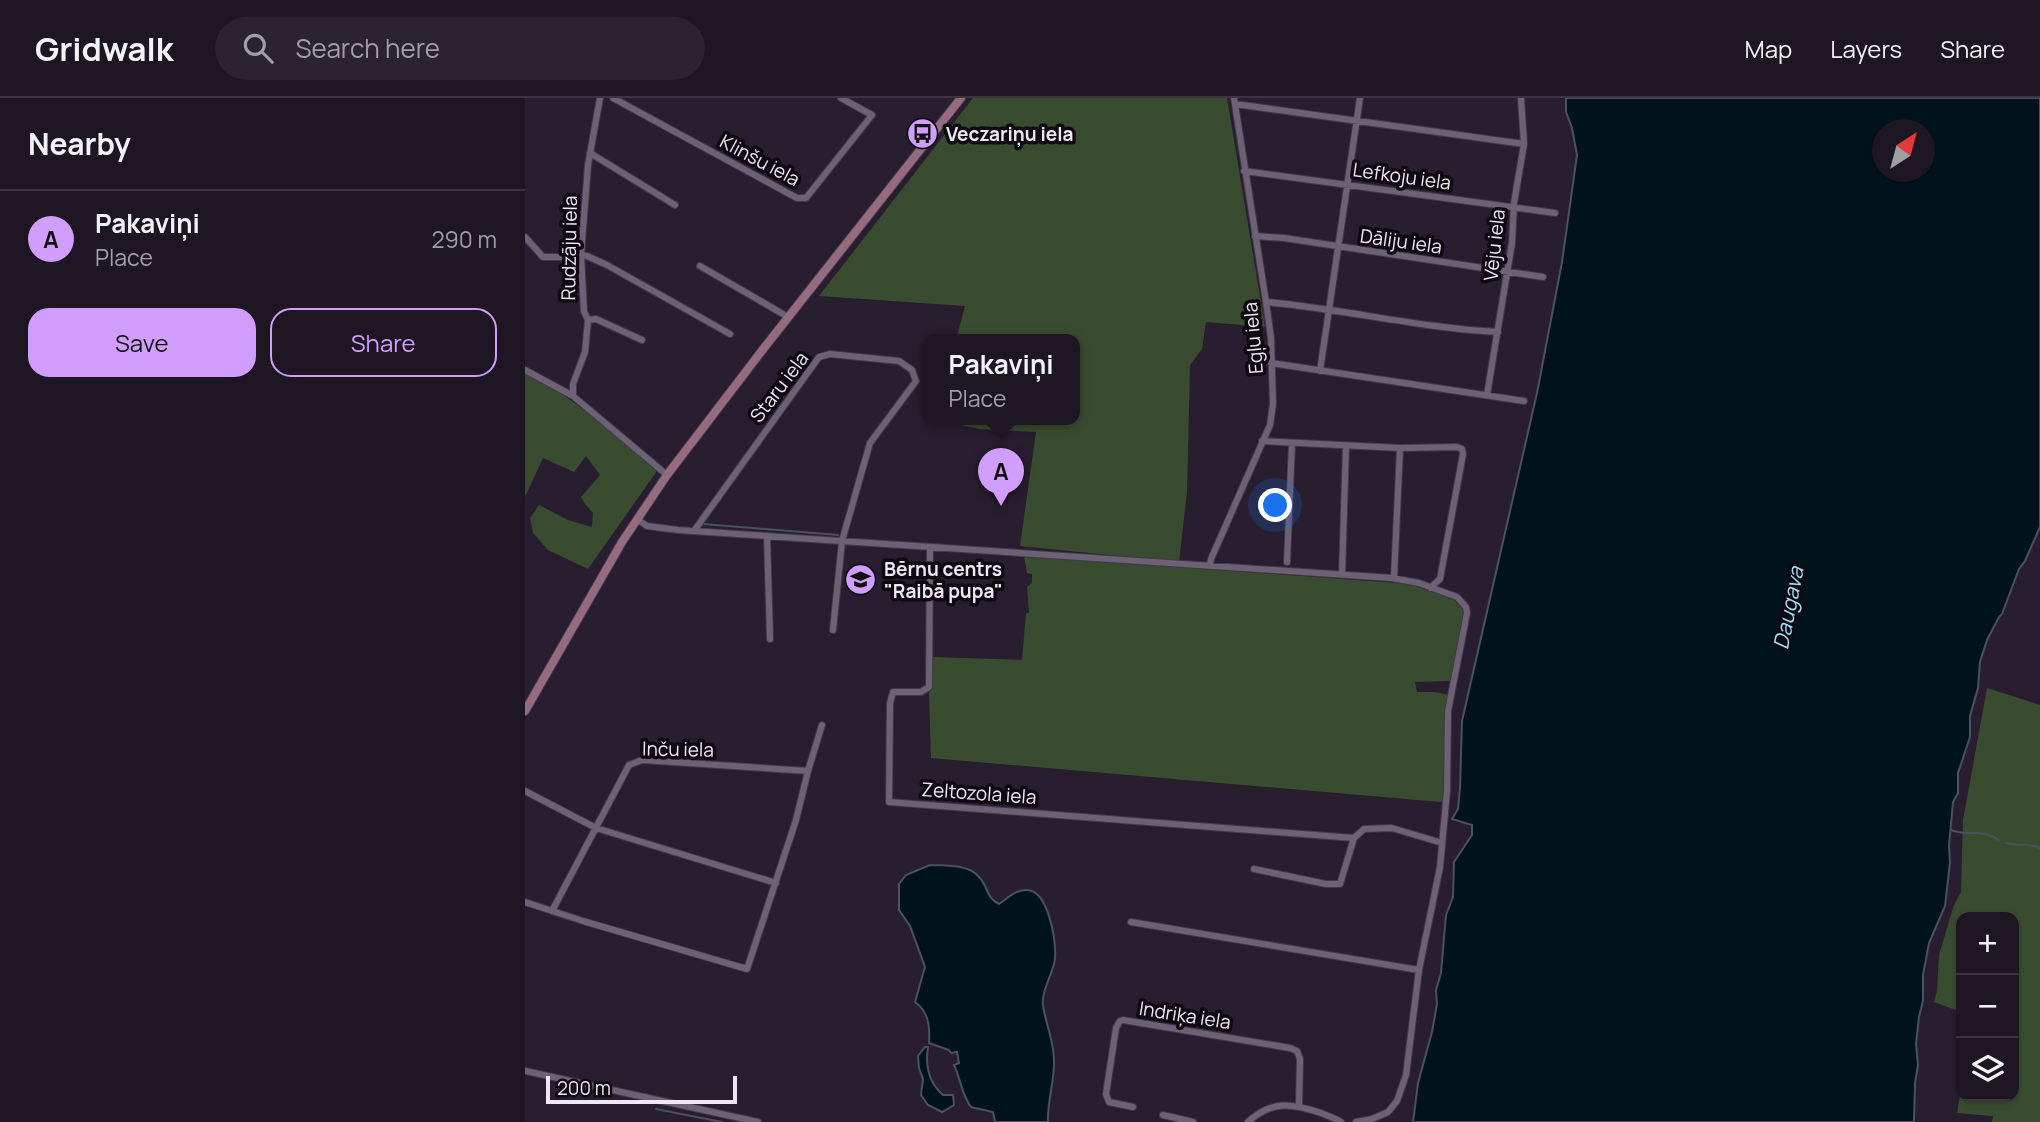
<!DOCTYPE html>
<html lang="en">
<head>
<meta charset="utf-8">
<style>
  :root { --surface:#1e1623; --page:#2b2330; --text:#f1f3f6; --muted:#a19fa6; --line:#3c3541; --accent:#d19dfe }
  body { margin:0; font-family:Manrope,sans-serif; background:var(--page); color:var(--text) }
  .controls { position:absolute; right:21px; bottom:21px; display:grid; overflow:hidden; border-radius:14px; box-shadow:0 2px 5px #0004 }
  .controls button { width:63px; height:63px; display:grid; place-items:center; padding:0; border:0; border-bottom:2px solid var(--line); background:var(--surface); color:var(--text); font:35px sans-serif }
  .compass { position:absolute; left:1347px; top:21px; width:63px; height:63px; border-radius:50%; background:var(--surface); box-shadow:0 2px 5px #0004; rotate:36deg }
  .scale { position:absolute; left:21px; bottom:18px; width:191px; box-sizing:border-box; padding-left:7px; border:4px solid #efe8f4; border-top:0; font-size:19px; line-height:24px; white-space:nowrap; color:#efe8f4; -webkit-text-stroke:5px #0e0a12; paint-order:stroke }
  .you { position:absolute; left:751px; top:408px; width:24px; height:24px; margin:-18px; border:5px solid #fff; border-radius:50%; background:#1a73e8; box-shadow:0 0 0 10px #1a73e833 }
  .badge { display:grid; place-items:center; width:46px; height:46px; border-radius:50%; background:var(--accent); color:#111; font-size:23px; font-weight:700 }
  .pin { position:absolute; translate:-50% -58px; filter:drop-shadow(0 2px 4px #0008) }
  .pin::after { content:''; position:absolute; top:37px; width:24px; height:21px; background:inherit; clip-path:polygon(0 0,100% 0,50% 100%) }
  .popup { position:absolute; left:397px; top:236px; width:158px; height:91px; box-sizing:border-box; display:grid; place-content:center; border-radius:14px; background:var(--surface); filter:drop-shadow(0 2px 5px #0005); font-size:23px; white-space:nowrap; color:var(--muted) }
  .popup b { font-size:26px; color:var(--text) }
  .popup::after { content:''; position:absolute; left:50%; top:100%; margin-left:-14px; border:14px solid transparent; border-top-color:var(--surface) }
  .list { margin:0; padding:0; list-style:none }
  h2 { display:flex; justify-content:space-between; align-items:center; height:91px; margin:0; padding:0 28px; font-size:30px }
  h2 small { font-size:23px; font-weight:400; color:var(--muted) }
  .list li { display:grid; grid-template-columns:46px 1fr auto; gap:21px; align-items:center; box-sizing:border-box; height:98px; padding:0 28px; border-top:2px solid var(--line) }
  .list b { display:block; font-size:26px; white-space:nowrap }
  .list p { margin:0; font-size:23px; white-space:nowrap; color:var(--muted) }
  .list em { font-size:23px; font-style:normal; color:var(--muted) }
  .actions { display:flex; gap:14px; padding:21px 28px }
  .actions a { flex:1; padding:16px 0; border:2px solid var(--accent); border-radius:21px; text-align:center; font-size:24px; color:var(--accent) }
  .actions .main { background:var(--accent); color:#111 }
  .icon { flex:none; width:38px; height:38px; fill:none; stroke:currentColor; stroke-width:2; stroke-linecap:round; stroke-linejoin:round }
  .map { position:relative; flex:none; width:1515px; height:1024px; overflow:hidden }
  header { display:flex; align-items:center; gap:42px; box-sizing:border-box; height:98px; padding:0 35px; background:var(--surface); border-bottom:2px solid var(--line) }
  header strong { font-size:33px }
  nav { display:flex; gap:38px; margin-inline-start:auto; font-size:24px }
  .search { width:490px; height:63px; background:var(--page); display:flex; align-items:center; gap:18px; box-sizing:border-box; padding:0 24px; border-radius:38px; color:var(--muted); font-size:26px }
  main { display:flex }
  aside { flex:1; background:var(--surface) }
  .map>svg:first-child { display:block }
  .green { fill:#3a4c30 }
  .water { fill:#00131c; stroke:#48535d; stroke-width:2; fill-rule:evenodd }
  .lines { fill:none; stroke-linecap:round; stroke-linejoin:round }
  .stream { stroke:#48535d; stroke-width:2 }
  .minor-casing { stroke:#423948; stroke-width:8 }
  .secondary-casing { stroke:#423948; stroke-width:10 }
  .minor { stroke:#6d6175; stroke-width:6 }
  .secondary { stroke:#956b7f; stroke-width:8 }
  .labels { text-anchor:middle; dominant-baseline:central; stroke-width:7; stroke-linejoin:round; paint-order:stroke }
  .poi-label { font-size:19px; font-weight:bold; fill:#efe8f4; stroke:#0e0a12; text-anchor:start }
  .street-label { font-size:19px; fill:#efe8f4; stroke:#0e0a12 }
  .water-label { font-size:21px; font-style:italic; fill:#a5def9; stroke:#0e0a12 }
</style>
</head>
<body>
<header>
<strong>Gridwalk</strong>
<div class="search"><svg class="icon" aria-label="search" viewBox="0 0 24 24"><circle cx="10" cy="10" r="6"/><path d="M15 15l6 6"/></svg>Search here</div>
<nav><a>Map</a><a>Layers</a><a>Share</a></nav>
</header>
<main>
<aside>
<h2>Nearby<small></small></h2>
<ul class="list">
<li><span class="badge">A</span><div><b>Pakaviņi</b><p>Place</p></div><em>290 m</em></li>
</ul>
<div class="actions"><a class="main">Save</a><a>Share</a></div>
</aside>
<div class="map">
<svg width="1515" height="1024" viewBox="0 0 1515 1024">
  <rect width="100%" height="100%" fill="#281e2f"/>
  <path class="green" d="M448,0H702L740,229L681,224L677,251L665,267L662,394L654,464L495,448L511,334L454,331L412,322H550V242H431L440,208L294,198Z
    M0,274C50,300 90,337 132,373L63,471L23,452L8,435L5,420L14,407L43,422L67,429L68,415L60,406L56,399L75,377L61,358L49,374L18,360L0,399Z
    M499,458L886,486L929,502L937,510L940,519L926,583L890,584L892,594H909L924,597L920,702L916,704L406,660L404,595L406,585L408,559L497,562L501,515H504L502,489L507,485V476L502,475Z
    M1462,590L1515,607V1024H1467L1468,1018L1432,1015L1436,991V998H1489V819H1436V914L1409,904L1412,893L1414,857L1429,807L1436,794L1438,722Z"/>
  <path class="water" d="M1041,0H1515V429L1500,463L1494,471L1477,516L1474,519L1462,542L1455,564L1453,590L1445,618V639L1433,675V695L1428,704L1424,748L1425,764L1420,808L1404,845L1398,877V903L1394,919L1391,946L1393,967L1390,985L1389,1024H888L893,985L907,934L912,906L911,892L916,875L921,817L928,799L929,764L947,737V727L927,721L933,711L935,690L937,623L1012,295L1037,164L1052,57L1047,30L1041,14ZM1358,32H1400V74H1358Z
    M405,767C420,768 444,766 454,779C463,788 461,800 474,806C482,801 491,791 502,792C524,793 531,843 530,861C528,876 516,893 518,908C521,927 530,945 529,966C529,985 522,1005 523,1024H470L468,1014L446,1009C436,995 436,982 429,967L434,965L432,954L426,955L424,952L404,945C405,929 404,914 390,904L400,869L385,828L374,812V786L381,777Z
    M400,949H403C400,968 403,984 418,997H428L429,1007L417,1014L403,1007L396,997L398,981L394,970L393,958Z"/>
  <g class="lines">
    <path class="stream" d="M178,426L313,437
      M1426,732C1442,739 1458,730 1473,742
      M1481,745C1493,749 1503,744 1515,750
      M131,1011L197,1024"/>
    <defs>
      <path id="minor" d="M88,0L272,100H281L347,17L316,0
        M710,6L999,46
        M65,55L150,107
        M719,73L1030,115
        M730,138L759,140L1018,179
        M0,139L18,159H48L56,157L62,158L82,167L205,236
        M175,168L263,219
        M741,204C819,211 895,230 973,234
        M63,222L71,221L117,242
        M746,265L999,303
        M0,272L48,298L142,377
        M795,273L835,0
        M962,297L987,145L989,105L999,46L996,0
        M48,298V286L60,254L63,222L59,213L56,157L63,67L75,0
        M737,343L875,350L932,349L937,351L938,356L915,481L905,490
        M112,421L122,428L153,432L867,480L894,485L932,499L941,509L942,515L923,613L922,693L915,769L894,872L881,977L872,1003L863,1014L847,1021L831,1024
        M169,433L294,259L305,256L374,263L387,272L391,283L345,345L317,443L308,532
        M242,438L245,541
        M405,449L404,589L396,594H368L365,605L364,704L829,740
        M762,464L767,345
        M685,467L686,461L745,327L748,306L746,240L741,204L709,0
        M817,477L821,348
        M869,480L875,350
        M0,693L71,730L251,785
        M829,740L839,731L867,730L917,745
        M729,771L801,786H815L829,740
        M0,804L58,823L222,871L271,722L283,673L297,627
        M27,813L104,667L117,662L283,673
        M606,824L894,872
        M0,973L233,1024
        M608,1009L584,1004L581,996L591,930L595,923L598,922L765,950L772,953L775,961L774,1007
        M638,1017L668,1024
        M723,1024C747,1002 767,1005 796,1015C803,1018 810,1020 816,1024"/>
      <path id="secondary" d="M0,613L97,444L142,377L239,250L436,0"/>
    </defs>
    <use href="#minor" class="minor-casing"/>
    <use href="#secondary" class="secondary-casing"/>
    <use href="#minor" class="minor"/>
    <use href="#secondary" class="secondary"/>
  </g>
  <defs>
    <symbol id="bus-disc" viewBox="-11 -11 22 22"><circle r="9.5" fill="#d19dfe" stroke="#0e0a12"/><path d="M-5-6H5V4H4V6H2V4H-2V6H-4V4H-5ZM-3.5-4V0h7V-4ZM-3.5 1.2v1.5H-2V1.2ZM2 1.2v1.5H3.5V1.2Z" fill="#111"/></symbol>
    <symbol id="school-disc" viewBox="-11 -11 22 22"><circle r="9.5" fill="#d19dfe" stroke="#0e0a12"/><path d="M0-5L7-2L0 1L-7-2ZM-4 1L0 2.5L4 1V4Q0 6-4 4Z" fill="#111"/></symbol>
  </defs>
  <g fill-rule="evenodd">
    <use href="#bus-disc" x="380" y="18" width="35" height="35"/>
    <use href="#school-disc" x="318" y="464" width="35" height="35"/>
  </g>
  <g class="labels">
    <g class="poi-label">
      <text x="421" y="36">Veczariņu iela</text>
      <text x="359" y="471">Bērnu centrs<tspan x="359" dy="22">"Raibā pupa"</tspan></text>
    </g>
    <g class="street-label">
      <text transform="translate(235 62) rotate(28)">Klinšu iela</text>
      <text transform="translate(877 78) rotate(8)">Lefkoju iela</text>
      <text transform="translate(876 143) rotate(8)">Dāliju iela</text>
      <text transform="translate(969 147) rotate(-84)">Vēju iela</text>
      <text transform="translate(44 150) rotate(-89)">Rudzāju iela</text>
      <text transform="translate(728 240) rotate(-95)">Egļu iela</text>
      <text transform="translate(254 289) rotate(-53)">Staru iela</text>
      <text transform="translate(153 651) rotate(1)">Inču iela</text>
      <text transform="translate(454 695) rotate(4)">Zeltozola iela</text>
      <text transform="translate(660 917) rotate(9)">Indriķa iela</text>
    </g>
    <g class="water-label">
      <text transform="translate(1263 510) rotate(-79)">Daugava</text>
    </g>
  </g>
</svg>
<div class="controls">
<button>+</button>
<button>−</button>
<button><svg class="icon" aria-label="layers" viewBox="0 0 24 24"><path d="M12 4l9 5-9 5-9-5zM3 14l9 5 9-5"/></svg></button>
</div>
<svg class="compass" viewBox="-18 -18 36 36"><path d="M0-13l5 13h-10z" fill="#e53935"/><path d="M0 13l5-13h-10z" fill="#a19fa6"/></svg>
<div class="scale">200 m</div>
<div class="you"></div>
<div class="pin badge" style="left:476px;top:408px">A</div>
<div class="popup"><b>Pakaviņi</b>Place</div>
</div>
</main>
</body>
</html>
